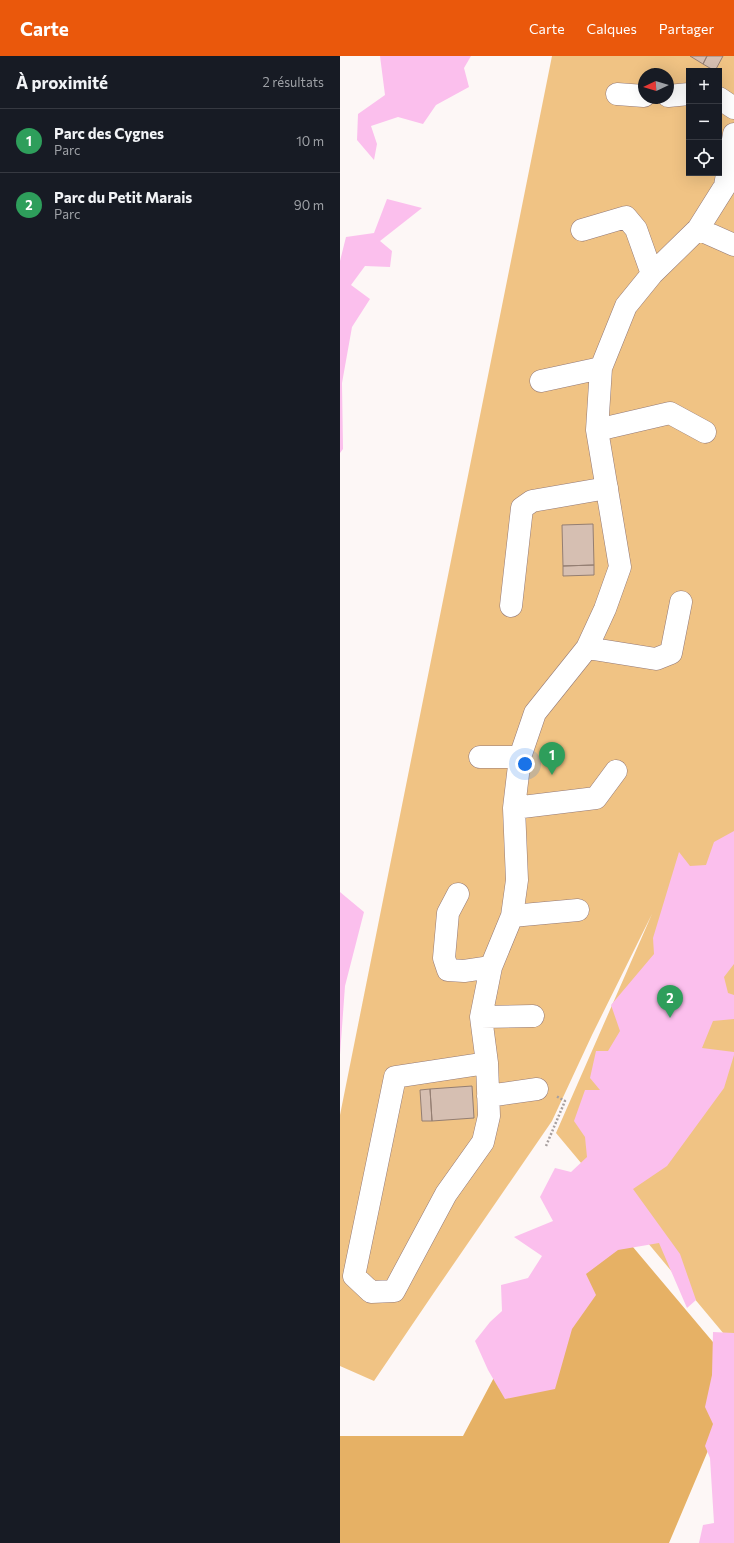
<!DOCTYPE html>
<html lang="fr">
<head>
<meta charset="utf-8">
<style>
  :root { --surface:#171b24; --page:#20242c; --text:#f1f3f6; --muted:#9ea1a6; --line:#363941; --accent:#ea580c }
  body { margin:0; font-family:Commissioner,sans-serif; background:var(--page); color:var(--text) }
  .controls { position:absolute; right:12px; top:12px; display:grid; overflow:hidden; border-radius:0px; box-shadow:0 4px 16px #0002 }
  .controls button { width:36px; height:36px; display:grid; place-items:center; padding:0; border:0; border-bottom:1px solid var(--line); background:var(--surface); color:var(--text); font:20px sans-serif }
  .compass { position:absolute; left:298px; top:12px; width:36px; height:36px; border-radius:50%; background:var(--surface); box-shadow:0 4px 16px #0002; rotate:266deg }
  .you { position:absolute; left:185px; top:708px; width:14px; height:14px; margin:-10px; border:3px solid #fff; border-radius:50%; background:#1a73e8; box-shadow:0 0 0 6px #1a73e833 }
  .badge { display:grid; place-items:center; width:26px; height:26px; border-radius:50%; background:var(--accent); color:#fff; font-size:13px; font-weight:700 }
  .pin { position:absolute; translate:-50% -33px; filter:drop-shadow(0 1px 2px #0008) }
  .pin::after { content:''; position:absolute; top:21px; width:14px; height:12px; background:inherit; clip-path:polygon(0 0,100% 0,50% 100%) }
  .list { margin:0; padding:0; list-style:none }
  h2 { display:flex; justify-content:space-between; align-items:center; height:52px; margin:0; padding:0 16px; font-size:17px }
  h2 small { font-size:13px; font-weight:400; color:var(--muted) }
  .list li { display:grid; grid-template-columns:26px 1fr auto; gap:12px; align-items:center; box-sizing:border-box; height:64px; padding:0 16px; border-top:1px solid var(--line) }
  .list b { display:block; font-size:15px; white-space:nowrap }
  .list p { margin:0; font-size:13px; white-space:nowrap; color:var(--muted) }
  .list em { font-size:13px; font-style:normal; color:var(--muted) }
  .icon { flex:none; width:22px; height:22px; fill:none; stroke:currentColor; stroke-width:2; stroke-linecap:round; stroke-linejoin:round }
  .map { position:relative; flex:none; width:394px; height:1487px; overflow:hidden }
  header { display:flex; align-items:center; gap:24px; box-sizing:border-box; height:56px; padding:0 20px; background:var(--accent); color:#fff }
  header strong { font-size:19px }
  nav { display:flex; gap:22px; margin-inline-start:auto; font-size:14px }
  main { display:flex }
  aside { flex:1; background:var(--surface) }
  .map>svg:first-child { display:block }
  .green { fill:#f0c384; fill-rule:evenodd }
  .forest { fill:#e6b165 }
  .water { fill:#fbbfed }
  .building { fill:#d6bfb2; stroke:#947e72 }
  .lines { fill:none; stroke-linecap:round; stroke-linejoin:round }
  .minor-casing { stroke:#937977; stroke-width:23 }
  .path { stroke:#a79f9e; stroke-width:2.5; stroke-dasharray:2 2; stroke-linecap:butt }
  .minor { stroke:#fff; stroke-width:22 }
</style>
</head>
<body>
<header>
<strong>Carte</strong>
<nav><a>Carte</a><a>Calques</a><a>Partager</a></nav>
</header>
<main>
<aside>
<h2>À proximité<small>2 résultats</small></h2>
<ul class="list">
<li><span class="badge" style="background:#2e9e5b">1</span><div><b>Parc des Cygnes</b><p>Parc</p></div><em>10 m</em></li>
<li><span class="badge" style="background:#2e9e5b">2</span><div><b>Parc du Petit Marais</b><p>Parc</p></div><em>90 m</em></li>
</ul>
</aside>
<div class="map">
<svg width="394" height="1487" viewBox="0 0 394 1487">
  <rect width="100%" height="100%" fill="#fdf7f6"/>
  <path class="green" d="M212,0H394V1290L216,1077L312,858L252,979L212,1065L93,1238L34,1325L0,1310V1059ZM349,15H379V117H349ZM304,18H328V42H304Z"/>
  <path class="forest" d="M250,1140L394,1311V1333L329,1487H0V1380H123Z"/>
  <path class="water" d="M40,0H131L124,12L129,31L96,49L83,68L58,61L31,70L37,88L34,104L17,84L18,58L45,39Z
    M47,143L82,152L40,185L52,195L50,211L25,210L11,229L30,243L12,271L2,327L3,393L0,397V205L6,181L34,177Z
    M394,775V908L384,921L388,937L394,939V963L373,965L362,992L394,996V999L384,1032L327,1110L293,1133L340,1198L356,1244L347,1252L319,1187L278,1194L246,1218L256,1239L232,1273L215,1333L165,1343L148,1314L135,1285L150,1266L162,1255L161,1229L188,1222L202,1200L174,1181L213,1165L200,1141L215,1112L231,1116L247,1101L245,1081L234,1065L245,1034H260L250,1022L256,995H268L280,975L271,949L314,898L313,882L339,796L350,810L366,809L374,786Z
    M0,836L24,856L5,930L0,999Z
    M373,1276L394,1277V1487H359L363,1469L374,1467L370,1402L365,1390L373,1368L365,1351L372,1319Z"/>
  <path class="building" d="M350,0H367L363,8Z
    M367,0H383L375,15L363,8Z
    M253,468L254,509L223,510L222,469Z
    M254,509V519L223,520V510Z
    M132,1030L134,1062L92,1065L90,1033Z
    M90,1033L92,1065H82L80,1034Z"/>
  <g class="lines">
    <defs>
      <path id="minor" d="M277,38L304,40
        M328,40L349,38
        M379,42L394,52
        M358,173L394,189
        M242,174L286,161L296,173L312,218
        M201,325L261,312
        M257,374L330,357L365,376
        M171,550L182,452L192,445L267,432
        M247,592L316,603L331,597L341,546
        M140,701H180
        M174,752L256,742L276,715
        M118,838L108,857L104,902L108,914L124,915L151,911
        M172,860L238,854
        M141,961L193,960
        M147,1007L55,1021L14,1220L31,1236L54,1235L106,1138L143,1086L149,1060L147,1007L141,961L151,911L172,860L177,824L174,752L180,701L195,657L247,592L265,553L280,511L257,374L261,312L286,250L312,218L358,173L385,130L394,78
        M148,1040L197,1033"/>
    </defs>
    <use href="#minor" class="minor-casing"/>
    <path class="path" d="M206,1090L225,1045L216,1040"/>
    <use href="#minor" class="minor"/>
  </g>
</svg>
<div class="controls">
<button>+</button>
<button>−</button>
<button><svg class="icon" aria-label="locate" viewBox="0 0 24 24"><circle cx="12" cy="12" r="6"/><path d="M12 2v4M12 18v4M2 12h4M18 12h4"/></svg></button>
</div>
<svg class="compass" viewBox="-18 -18 36 36"><path d="M0-13l5 13h-10z" fill="#e53935"/><path d="M0 13l5-13h-10z" fill="#9ea1a6"/></svg>
<div class="you"></div>
<div class="pin badge" style="left:212px;top:719px;background:#2e9e5b">1</div>
<div class="pin badge" style="left:330px;top:962px;background:#2e9e5b">2</div>
</div>
</main>
</body>
</html>
